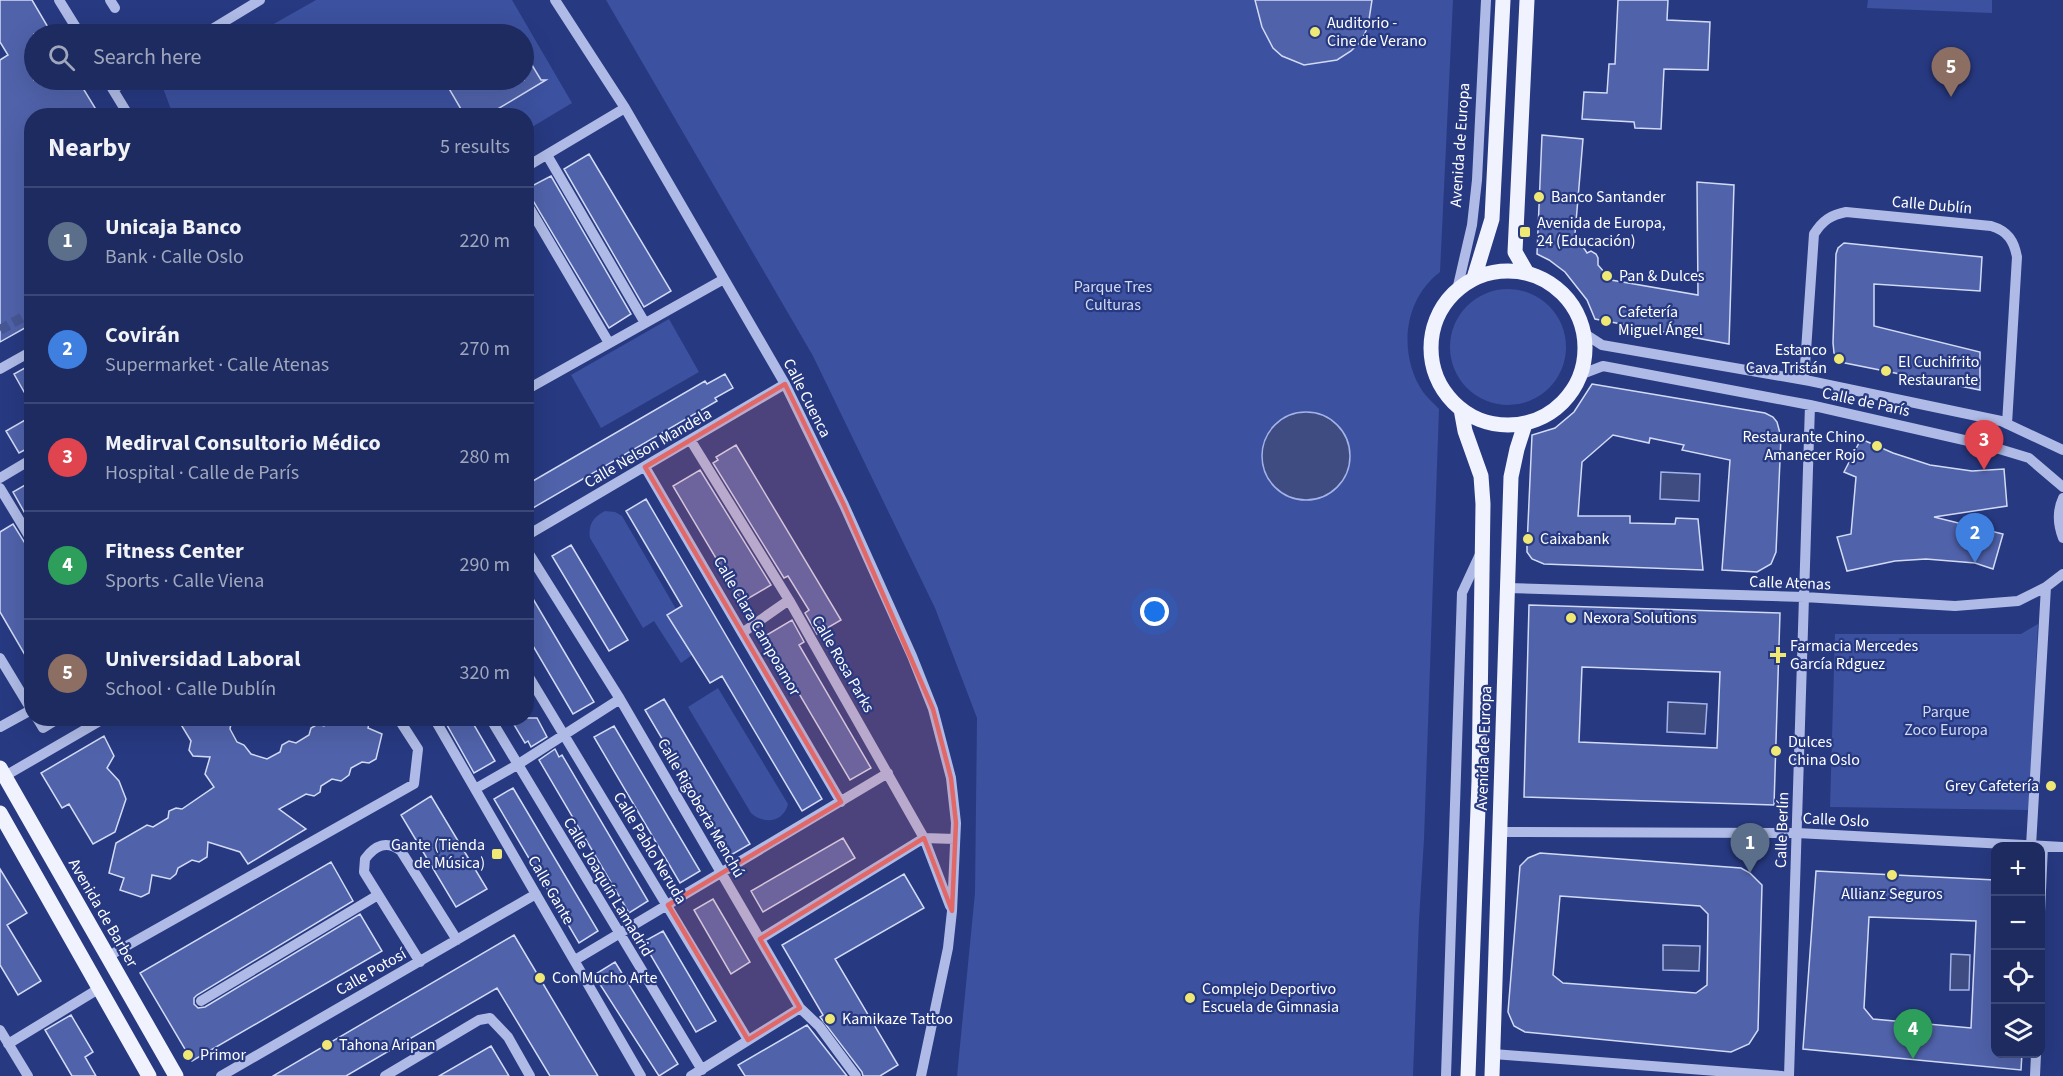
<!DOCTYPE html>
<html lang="en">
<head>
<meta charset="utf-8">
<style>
  :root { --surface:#1d2b61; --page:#2a376a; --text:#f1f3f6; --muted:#a0a7bd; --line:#3b4776; --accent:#ea580c }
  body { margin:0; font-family:"Source Sans 3",sans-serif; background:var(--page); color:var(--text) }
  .controls { position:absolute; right:18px; bottom:18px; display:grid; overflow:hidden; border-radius:12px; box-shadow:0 6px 24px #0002 }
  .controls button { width:54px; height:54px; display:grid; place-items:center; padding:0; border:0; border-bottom:2px solid var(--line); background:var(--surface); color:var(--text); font:30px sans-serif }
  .you { position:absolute; left:1155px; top:612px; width:21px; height:21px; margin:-15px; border:4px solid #fff; border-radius:50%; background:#1a73e8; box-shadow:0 0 0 9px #1a73e833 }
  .badge { display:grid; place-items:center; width:39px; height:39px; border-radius:50%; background:var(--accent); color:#fff; font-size:20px; font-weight:700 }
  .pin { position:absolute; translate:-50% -50px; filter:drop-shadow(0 2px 3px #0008) }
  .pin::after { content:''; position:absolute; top:32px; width:21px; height:18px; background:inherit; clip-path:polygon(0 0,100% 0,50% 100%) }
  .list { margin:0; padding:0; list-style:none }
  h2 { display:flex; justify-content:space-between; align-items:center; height:78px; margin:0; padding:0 24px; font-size:26px }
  h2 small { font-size:20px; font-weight:400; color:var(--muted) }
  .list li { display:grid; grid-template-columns:39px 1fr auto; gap:18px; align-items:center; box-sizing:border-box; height:108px; padding:0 24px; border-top:2px solid var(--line) }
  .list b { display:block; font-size:22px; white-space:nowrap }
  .list p { margin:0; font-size:20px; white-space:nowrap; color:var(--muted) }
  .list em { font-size:20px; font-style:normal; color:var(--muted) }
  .icon { flex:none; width:33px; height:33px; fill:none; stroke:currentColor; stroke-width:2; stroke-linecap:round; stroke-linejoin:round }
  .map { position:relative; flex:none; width:2063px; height:1076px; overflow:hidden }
  .search { position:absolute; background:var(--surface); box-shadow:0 6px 24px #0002; left:24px; top:24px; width:510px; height:66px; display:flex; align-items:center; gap:15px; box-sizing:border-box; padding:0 21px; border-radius:33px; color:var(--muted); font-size:22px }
  .panel { position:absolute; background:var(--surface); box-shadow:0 6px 24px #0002; left:24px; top:108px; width:510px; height:618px; border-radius:24px }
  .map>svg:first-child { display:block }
  .green { fill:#3c519f }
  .water { fill:#3e4c81; stroke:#a4b3e7; stroke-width:1.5 }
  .building { fill:#5062aa; stroke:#d2daf5; stroke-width:1.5; fill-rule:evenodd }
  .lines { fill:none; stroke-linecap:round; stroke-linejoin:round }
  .minor-tunnel { stroke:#475794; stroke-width:10; stroke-dasharray:10 5; stroke-linecap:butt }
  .minor { stroke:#afbbe6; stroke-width:10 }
  .major { stroke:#f0f2fd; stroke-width:15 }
  .marked { fill:#e26868; fill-opacity:0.2; stroke:#e26868; stroke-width:4.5; stroke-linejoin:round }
  .poi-dot { fill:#efe875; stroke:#273981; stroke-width:2 }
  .labels { text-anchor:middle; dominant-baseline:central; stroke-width:4.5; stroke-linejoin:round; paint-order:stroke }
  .poi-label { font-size:16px; fill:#fff; stroke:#273981; text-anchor:start }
  .street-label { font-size:16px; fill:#fff; stroke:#273981 }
  .park-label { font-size:16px; fill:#d2daf5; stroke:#273981 }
</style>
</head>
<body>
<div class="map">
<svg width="2063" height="1076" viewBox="0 0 2063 1076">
  <rect width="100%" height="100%" fill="#273981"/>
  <path class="green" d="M316,0H512L572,103L527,130L526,116L173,115L163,88L178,80H524V34H256Z
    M606,0H1453L1440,272C1403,300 1398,354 1423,392C1428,398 1434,404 1439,409L1424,839L1419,920L1413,1076H957L975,893L977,718L935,608L813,356Z
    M1868,0H1992V13L1867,8Z
    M1450 347a58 58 0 1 1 116 0a58 58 0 1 1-116 0Z
    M669,319L699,372L601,428L571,375Z
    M605,511L615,512L622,516L676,609L667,615L692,655L681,663L654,621L643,628L590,538C588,525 593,517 605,511Z
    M2038,624L2029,810L1830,807L1835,634H2021Z
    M718,688L788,804C784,822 764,825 751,813L688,707Z"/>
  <path class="water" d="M1262 456a44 44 0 1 1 88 0a44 44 0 1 1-88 0Z
    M1661,472L1700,474L1699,501L1660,499Z
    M1668,702L1707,704L1705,734L1667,732Z
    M1663,945L1700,946L1699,971L1663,970Z
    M1951,954L1970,955L1969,990H1950Z"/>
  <path class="building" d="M0,0H32L52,34H34V80H78L100,116H32V324L0,342V60L8,55L0,42Z
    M1255,0H1372L1368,26L1362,40L1351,51L1337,60L1304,65L1282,56L1273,48L1262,27Z
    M1618,0H1668L1667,20L1710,22L1708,70L1664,69L1661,129L1635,128L1634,122L1582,119L1584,92L1607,93L1609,64H1615Z
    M524,52L541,80H546L486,116H465L444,80H524Z
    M1542,135L1583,139L1575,234L1587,253L1591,251L1596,254L1598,258V265L1611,280L1698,295L1697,182L1734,185L1729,344L1595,319L1587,300L1565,272L1549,260L1537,254Z
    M589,154L671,291L644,307L564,169Z
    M551,176L631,314L609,328L526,189Z
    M1844,243L1982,257L1980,291L1874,284V326L1980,352V390L1845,363L1839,359L1834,353L1833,343L1836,254L1838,248Z
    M32,364V406L14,374Z
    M725,374L733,388L715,398L717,401L526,512V485L705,381L707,384Z
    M1592,384L1765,413L1773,417L1777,422L1781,437L1776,552L1771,564L1757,572L1722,570L1730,460L1682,450L1684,445L1650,438L1649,443L1613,435L1582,462L1578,516H1630V523L1675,524L1676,518L1698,519L1703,570L1544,564L1532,559L1527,552V546L1532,435L1555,428L1574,412Z
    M32,416V446L19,453L6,431Z
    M1861,439L1893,453L1930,465L1972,471L2004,469L2007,506L1934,517L2003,534L1993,569L1975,563L1926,559L1895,561L1847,571L1837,537L1851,534L1856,477L1844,472Z
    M736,445L841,620L817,634L805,613L809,610L788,576L784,578L713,463L718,460L716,457Z
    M700,470L771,585L742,602L673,486Z
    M32,481V526L13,492Z
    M646,499L822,799L802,811L722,676L710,683L667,615L682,606L626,511Z
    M13,524L26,545L32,548V667L0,612V532Z
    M571,545L628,640L609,651L552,556Z
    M526,587L594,702L573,714L526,634Z
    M1529,605L1780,613L1774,805L1524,797ZM1582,667L1720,672L1717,748L1579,742Z
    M792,620L804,642L799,645L871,768L850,780L765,636Z
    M664,699L750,844L731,855L645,710Z
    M177,718H232L230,729L237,742L244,745L251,754L267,759L280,752L282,745L289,741L296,743L309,735L311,728L318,724L324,726L337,718H370L368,728L382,734L376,759L369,763L362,762L351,768L349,775L341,781L332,779L321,786L320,792L314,796L306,794L279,809L306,829L248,864L240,852L208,842L207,857L199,862L192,860L178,868L176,874L170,879L152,875L149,893L141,897L120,890L124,878L109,873L116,843L147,825L153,827L168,818L169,811L176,808L182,809L214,787L205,774L210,757L193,756L189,750L191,741Z
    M443,718H470L495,761L474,773Z
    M510,718H537L547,737L531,747L528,741L525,743Z
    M614,726L700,871L680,883L594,737Z
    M104,736L114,756L107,768L119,781L126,799L115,832L93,844L69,804L62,808L41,773Z
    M555,749L559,757L562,755L648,901L629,913L539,760Z
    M513,788L598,931L579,943L494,799Z
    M431,796L487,889L456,907L401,815Z
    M843,838L855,858L763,912L751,891Z
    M1540,853L1741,868L1750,873L1762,885L1758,1030L1749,1044L1731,1052L1525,1032L1514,1026L1508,1012L1520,866L1528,858ZM1560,896L1700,906L1708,914L1707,985L1696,993L1563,983L1553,975Z
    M331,862L353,901L197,995L194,998V1004L198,1008L205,1007L360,914L382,951L192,1061L140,973Z
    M0,869L27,913L7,925L41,981L18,995L0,965Z
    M1816,871L1995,880V1053H2022L2021,1070L1803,1049ZM1869,917L1976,921L1971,1028L1873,1019L1864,1008Z
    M904,874L924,908L835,959L898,1065L880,1076H863L862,1072L820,1017L823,1015L782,945Z
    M713,899L750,962L731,974L694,910Z
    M663,931L716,1021L696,1032L643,942Z
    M514,935L598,1076H550L497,988L346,1076H273Z
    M615,962L678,1064L659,1076L594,975Z
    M71,1015L93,1052L85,1057L96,1076H72L45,1030Z
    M807,1025L847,1076H745L738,1065Z
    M491,1046L509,1076H439Z"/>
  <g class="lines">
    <path class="minor-tunnel" d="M0,330L32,312"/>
    <path class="minor" d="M59,0L80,34
      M110,0L115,8
      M555,0L625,108L785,384L844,505L912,656L933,709L951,778L956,823L952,911L948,948L921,1076
      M204,34L260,0
      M107,80L129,116
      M113,89L129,80
      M547,155L645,323
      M526,167L625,108
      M526,202L609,343
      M1457,290L1472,225L1477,180L1486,0
      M1585,334L1602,345L1810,381L2001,421L2063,450
      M0,369L32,351
      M1582,374L1603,366L1810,405L1986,445L2029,458L2063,487
      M1804,380L1814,234C1823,220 1831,215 1846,212L1991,226C2008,231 2014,241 2017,257L2007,424
      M526,390L724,279
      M691,441L789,600L924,838L950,906
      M645,467L841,802
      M0,478L32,459
      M0,488L32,541
      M2063,498C2057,511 2058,525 2063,538
      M526,536L785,384
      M526,549L620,699L800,1008L819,1026L856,1076
      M1507,588L1804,597L1955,606L2018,601L2046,587L2063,574
      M742,633L789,600
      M0,658L32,711
      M526,672L748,1040
      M37,718L43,728L59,718
      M434,718L641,1076
      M490,718L702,1070
      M0,727L31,710
      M5,776L105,718
      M475,789L517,765L620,699
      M1499,832L1797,833L2063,847
      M2031,846L2046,587
      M2040,912L2043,846
      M760,939L924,838L955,839
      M107,957L414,784L418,749L398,718
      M575,960L888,773
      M420,962L364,872L365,859C375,845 387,840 401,851L457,940
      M201,1001L378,895
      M0,1030L28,1076
      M8,1044L100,988
      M1493,1054L1782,1076
      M221,1076L536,894
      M385,1076L479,1020L490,1018L508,1037L530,1076
      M691,1076L800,1008
      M1446,1076L1462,593L1481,552
      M1789,1076L1810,405
      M2035,1076L2036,1054"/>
    <path class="major" d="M1527,0L1515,252L1527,273
      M1431 348a77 77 0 1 1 154 0a77 77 0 1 1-154 0Z
      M1474,278L1492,219L1503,0
      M1461,409L1465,431L1481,476L1483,504L1479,781L1468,1076
      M0,768L176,1076
      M0,813L149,1076
      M1492,1076L1511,477L1517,449L1525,424"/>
  </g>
  <path class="marked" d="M785,384L844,505L933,709L951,778L956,823L952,911L924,838L760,939L800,1008L748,1040L668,905L841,802L645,467Z"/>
  <g class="poi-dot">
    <circle cx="1315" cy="32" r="6"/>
    <circle cx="1539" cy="197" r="6"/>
    <rect x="1519" y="226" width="12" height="12" rx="3"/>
    <circle cx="1607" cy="276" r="6"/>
    <circle cx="1606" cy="321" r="6"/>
    <circle cx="1839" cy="359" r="6"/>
    <circle cx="1886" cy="371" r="6"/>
    <circle cx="1877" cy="446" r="6"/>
    <circle cx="1528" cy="539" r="6"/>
    <circle cx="1571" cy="618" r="6"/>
    <path d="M1775 646h6v6h6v6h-6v6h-6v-6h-6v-6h6z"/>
    <circle cx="1776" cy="751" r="6"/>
    <circle cx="2051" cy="786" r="6"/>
    <rect x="491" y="848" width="12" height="12" rx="3"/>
    <circle cx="1892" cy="875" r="6"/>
    <circle cx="540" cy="978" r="6"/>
    <circle cx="1190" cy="998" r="6"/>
    <circle cx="830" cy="1019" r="6"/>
    <circle cx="327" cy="1045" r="6"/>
    <circle cx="188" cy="1055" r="6"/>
  </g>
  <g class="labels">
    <g class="poi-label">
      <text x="1327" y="23">Auditorio -<tspan x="1327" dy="18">Cine de Verano</tspan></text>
      <text x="1551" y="197">Banco Santander</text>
      <text x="1537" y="223">Avenida de Europa,<tspan x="1537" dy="18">24 (Educación)</tspan></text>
      <text x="1619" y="276">Pan &amp; Dulces</text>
      <text x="1618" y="312">Cafetería<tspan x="1618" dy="18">Miguel Ángel</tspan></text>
      <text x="1827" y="350" text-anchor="end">Estanco<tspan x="1827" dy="18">Cava Tristán</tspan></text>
      <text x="1898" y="362">El Cuchifrito<tspan x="1898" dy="18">Restaurante</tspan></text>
      <text x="1865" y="437" text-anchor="end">Restaurante Chino<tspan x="1865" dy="18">Amanecer Rojo</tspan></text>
      <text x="1540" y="539">Caixabank</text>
      <text x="1583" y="618">Nexora Solutions</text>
      <text x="1790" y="646">Farmacia Mercedes<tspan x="1790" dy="18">García Rdguez</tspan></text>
      <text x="1788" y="742">Dulces<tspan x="1788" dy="18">China Oslo</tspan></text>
      <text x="2039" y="786" text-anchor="end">Grey Cafetería</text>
      <text x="485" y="845" text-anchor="end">Gante (Tienda<tspan x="485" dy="18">de Música)</tspan></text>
      <text x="1892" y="894" text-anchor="middle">Allianz Seguros</text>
      <text x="552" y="978">Con Mucho Arte</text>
      <text x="1202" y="989">Complejo Deportivo<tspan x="1202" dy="18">Escuela de Gimnasia</tspan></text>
      <text x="842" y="1019">Kamikaze Tattoo</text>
      <text x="339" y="1045">Tahona Aripan</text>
      <text x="200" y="1055">Primor</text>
    </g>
    <g class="street-label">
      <text transform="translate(1460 145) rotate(-86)">Avenida de Europa</text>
      <text transform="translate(1932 205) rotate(5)">Calle Dublín</text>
      <text transform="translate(807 398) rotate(63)">Calle Cuenca</text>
      <text transform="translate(1866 402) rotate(12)">Calle de París</text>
      <text transform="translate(648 448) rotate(-30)">Calle Nelson Mandela</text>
      <text transform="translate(1790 583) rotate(2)">Calle Atenas</text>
      <text transform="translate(757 626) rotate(60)">Calle Clara Campoamor</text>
      <text transform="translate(843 664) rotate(60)">Calle Rosa Parks</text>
      <text transform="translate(1484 748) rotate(-88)">Avenida de Europa</text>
      <text transform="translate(701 808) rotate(60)">Calle Rigoberta Menchú</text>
      <text transform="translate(1836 820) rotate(3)">Calle Oslo</text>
      <text transform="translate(1782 830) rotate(-88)">Calle Berlín</text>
      <text transform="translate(650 848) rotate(59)">Calle Pablo Neruda</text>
      <text transform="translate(608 887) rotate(59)">Calle Joaquín Lamadrid</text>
      <text transform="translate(551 890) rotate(60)">Calle Gante</text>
      <text transform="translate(103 913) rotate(60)">Avenida de Barber</text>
      <text transform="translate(371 972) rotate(-30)">Calle Potosí</text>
    </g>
    <g class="park-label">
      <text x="1113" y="287">Parque Tres<tspan x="1113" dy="18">Culturas</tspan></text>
      <text x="1946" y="712">Parque<tspan x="1946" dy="18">Zoco Europa</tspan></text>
    </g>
  </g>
</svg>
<div class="controls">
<button>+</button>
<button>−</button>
<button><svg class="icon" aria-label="locate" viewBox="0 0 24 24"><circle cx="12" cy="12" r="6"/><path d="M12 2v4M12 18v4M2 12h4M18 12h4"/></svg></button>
<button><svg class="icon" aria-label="layers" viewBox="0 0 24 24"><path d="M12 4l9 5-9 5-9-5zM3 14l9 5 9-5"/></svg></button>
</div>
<div class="you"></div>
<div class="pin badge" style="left:1750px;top:873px;background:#5c6f8a">1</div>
<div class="pin badge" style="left:1975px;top:563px;background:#3f7fe0">2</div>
<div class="pin badge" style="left:1984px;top:470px;background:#e0444e">3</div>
<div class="pin badge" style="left:1913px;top:1059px;background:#2e9e5b">4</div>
<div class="pin badge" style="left:1951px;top:97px;background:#8d6e63">5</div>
<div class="search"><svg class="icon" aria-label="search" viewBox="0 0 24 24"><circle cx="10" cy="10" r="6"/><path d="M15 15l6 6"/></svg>Search here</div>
<section class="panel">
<h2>Nearby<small>5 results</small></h2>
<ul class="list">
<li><span class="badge" style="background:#5c6f8a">1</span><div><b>Unicaja Banco</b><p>Bank · Calle Oslo</p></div><em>220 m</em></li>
<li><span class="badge" style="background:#3f7fe0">2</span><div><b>Covirán</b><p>Supermarket · Calle Atenas</p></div><em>270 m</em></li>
<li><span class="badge" style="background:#e0444e">3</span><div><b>Medirval Consultorio Médico</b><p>Hospital · Calle de París</p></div><em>280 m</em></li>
<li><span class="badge" style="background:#2e9e5b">4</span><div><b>Fitness Center</b><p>Sports · Calle Viena</p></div><em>290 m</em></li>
<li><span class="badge" style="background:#8d6e63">5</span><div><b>Universidad Laboral</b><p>School · Calle Dublín</p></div><em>320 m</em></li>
</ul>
</section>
</div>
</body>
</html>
